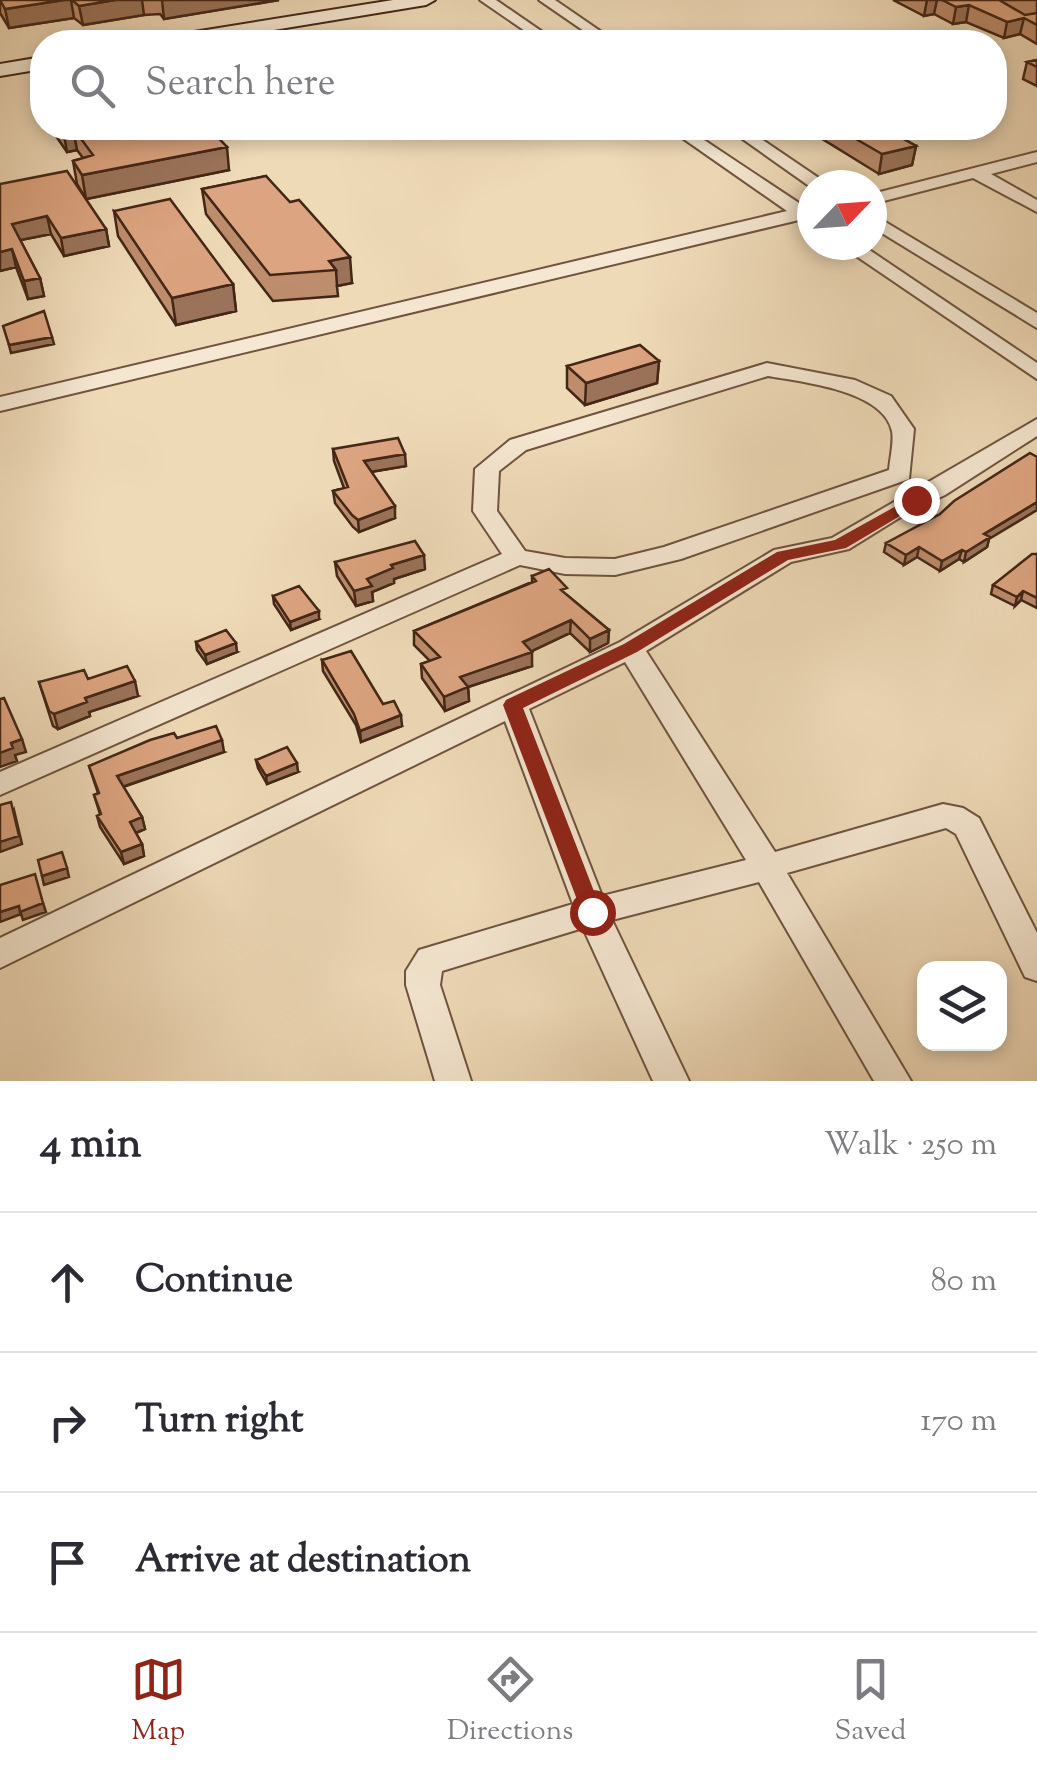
<!DOCTYPE html>
<html lang="en">
<head>
<meta charset="utf-8">
<style>
  :root { --surface:#fff; --page:#f2f2f3; --text:#2b2b33; --muted:#7c7c81; --line:#e1e1e2; --accent:#8f2418 }
  body { margin:0; font-family:"Sorts Mill Goudy",serif; background:var(--page); color:var(--text) }
  .controls { position:absolute; right:30px; bottom:30px; display:grid; overflow:hidden; border-radius:20px; box-shadow:0 5px 15px #0003 }
  .controls button { width:90px; height:90px; display:grid; place-items:center; padding:0; border:0; border-bottom:2px solid var(--line); background:var(--surface); color:var(--text); font:50px sans-serif }
  .compass { position:absolute; left:797px; top:170px; width:90px; height:90px; border-radius:50%; background:var(--surface); box-shadow:0 5px 15px #0003; rotate:65deg }
  .stop { position:absolute; width:30px; height:30px; margin:-22px; border:8px solid #8f2418; border-radius:50%; background:#fff }
  .stop.end { background:#8f2418; border-color:#fff; box-shadow:0 2px 10px #0008 }
  .list { margin:0; padding:0; list-style:none }
  h2 { display:flex; justify-content:space-between; align-items:center; height:130px; margin:0; padding:0 40px; font-size:42px }
  h2 small { font-size:32px; font-weight:400; color:var(--muted) }
  .list li { display:grid; grid-template-columns:65px 1fr auto; gap:30px; align-items:center; box-sizing:border-box; height:140px; padding:0 40px; border-top:2px solid var(--line) }
  .list b { display:block; font-size:38px; white-space:nowrap }
  .list em { font-size:32px; font-style:normal; color:var(--muted) }
  .icon { flex:none; width:55px; height:55px; fill:none; stroke:currentColor; stroke-width:2; stroke-linecap:round; stroke-linejoin:round }
  .map { position:relative; flex:none; width:1037px; height:1081px; overflow:hidden }
  .search { position:absolute; background:var(--surface); box-shadow:0 5px 15px #0003; left:30px; right:30px; top:30px; height:110px; display:flex; align-items:center; gap:25px; box-sizing:border-box; padding:0 35px; border-radius:40px; color:var(--muted); font-size:38px }
  .sheet { height:550px; background:var(--surface) }
  nav { display:flex; justify-content:space-around; align-items:center; box-sizing:border-box; height:140px; border-top:2px solid var(--line); background:var(--surface); font-size:28px; color:var(--muted) }
  nav a { display:grid; justify-items:center; gap:5px }
  nav .on { color:var(--accent) }
  .map>svg:first-child { display:block }
  .lines { fill:none; stroke-linecap:round; stroke-linejoin:round }
  .street-casing { stroke:#6e533e; stroke-width:4 }
  .secondary-casing { stroke:#432616; stroke-width:4 }
  .street { fill:#f5e7d1; fill-rule:evenodd }
  .secondary { fill:#f5e7d1; fill-rule:evenodd }
  .wall { fill:#bd8d6e; stroke:#432616; stroke-width:2.5 }
  .shaded-wall { fill:#9a735a; stroke:#432616; stroke-width:2.5 }
  .building { fill:#dca480; stroke:#432616; stroke-width:2.5 }
  .route { fill:#8f2418 }
</style>
</head>
<body>
<div class="map">
<svg width="1037" height="1081" viewBox="0 0 1037 1081">
  <rect width="100%" height="100%" fill="#efdab8"/>
  <filter id="stains"><feTurbulence type="fractalNoise" baseFrequency=".002" numOctaves="4"/><feColorMatrix values="0 0 0 0 .2 0 0 0 0 .09 0 0 0 0 .02 0 0 0 .5 -.17"/></filter>
  <radialGradient id="worn" r=".72"><stop offset=".6" stop-color="#630" stop-opacity="0"/><stop offset="1" stop-color="#630" stop-opacity=".3"/></radialGradient>
  <g class="lines">
    <defs>
      <path id="street" d="M480,0H496L557,42H541Z
        M539,0H555L616,42H600Z
        M668,128H686L805,207L812,206V225L799,220L0,411V397L787,211Z
        M727,128H745L829,185L812,188Z
        M1037,152V162L991,174L1037,200V212L973,178L872,204V194Z
        M872,214L1037,313V328L872,227Z
        M840,245H862L1037,363V379Z
        M767,363L855,380L891,396L914,429L909,479L681,559L615,575L565,574L520,565L0,795V772L502,554L473,511L475,469L510,440ZM768,376C802,382 883,390 892,431C894,442 890,458 889,470L664,547L615,559L565,558L525,551L497,511L499,471L526,450Z
        M1037,419V436L945,495L907,513L849,549L791,562L646,651L775,852L943,804L963,808L979,818L1037,933V981L1025,977L956,834L946,828L787,873L911,1081H874L759,882L612,920L689,1081H653L583,928L442,971L440,985L471,1081H435L406,985V971L419,950L573,904L505,721L0,968V938L620,642L774,550L832,538ZM625,662L746,860L602,896L529,709Z"/>
      <path id="secondary" d="M393,0H435L426,5L200,42H160L169,36Z
        M42,57V69L0,76V64Z"/>
    </defs>
    <use href="#street" class="street-casing"/>
    <use href="#secondary" class="secondary-casing"/>
    <use href="#street" class="street"/>
    <use href="#secondary" class="secondary"/>
  </g>
  <path class="wall" d="M0,0H279L164,19L160,14L144,15L83,25L74,18L9,28L0,13Z
    M893,0H1037V44L1020,34L1004,38L966,22L953,24L934,14L924,16Z
    M1037,60V86L1023,79L1027,62Z
    M42,68V97L38,90L34,69Z
    M55,128H209L229,170L86,199L77,184L73,161L83,158L77,150L67,152L56,136Z
    M817,128H884L916,146L912,165L879,174L816,135Z
    M266,176L352,283L337,286L338,296L273,301L206,214L202,189Z
    M0,184L106,229L109,246L64,256L51,234L20,240L40,278L44,296L28,299L16,267L0,271Z
    M114,211L233,284L236,311L176,325L118,236Z
    M659,361L657,383L585,405L567,388V366Z
    M333,449L406,466L371,472L395,518L359,532L353,527L335,503L333,491L344,488L334,461Z
    M989,539L987,547L964,562L959,559L940,571L917,557L904,565L884,552L886,543Z
    M1037,554V608L1021,600L1015,606L991,594L993,585Z
    M335,562L425,569L394,579V583L372,592L373,601L356,606L337,576Z
    M532,576L567,595L609,630L608,643L590,652L570,633L531,651L532,666L468,687L469,701L445,711L422,678L421,664L430,661L414,645V631L532,582Z
    M273,596L319,619L291,630L274,604Z
    M196,642L237,652L207,664L197,650Z
    M322,660L383,704L402,726L361,742L356,725L323,671Z
    M88,679L138,696L89,712L90,716L58,729L53,726L39,682Z
    M177,738L224,752L123,787L142,817L145,829L136,833L142,844L144,856L124,864L100,827L97,816L100,814L94,795L98,793L89,766Z
    M256,760L298,772L267,784L258,768Z"/>
  <path class="shaded-wall" d="M64,0H71L74,18L9,28L5,9Z
    M115,0H142L144,15L83,25L79,6Z
    M162,0H279L164,19Z
    M927,0H937L934,14L924,16Z
    M969,5L966,22L953,24L956,7Z
    M1024,18L1020,34L1004,38L1007,22Z
    M73,128L77,150L67,152L63,129Z
    M916,146L912,165L879,174L882,154Z
    M227,147L229,170L86,199L82,175Z
    M47,216L51,234L16,241L12,224Z
    M106,229L109,246L64,256L61,238Z
    M12,249L16,267L0,271V252Z
    M350,257L352,283L337,286L336,270L329,261Z
    M40,278L44,296L28,299L24,281Z
    M233,284L236,311L176,325L172,298Z
    M52,337L54,344L11,353L9,345Z
    M659,361L657,383L585,405L586,383Z
    M405,454L406,466L364,473V461Z
    M1037,502V510L989,539L987,547L964,562L966,552L984,534Z
    M395,506V518L359,532L358,520Z
    M919,547L917,557L904,565L906,555Z
    M962,550L959,559L940,571L942,561Z
    M424,555L425,569L394,579V583L372,592L373,601L356,606L354,591L367,579L391,565Z
    M1023,591L1021,600L1015,606L1017,597Z
    M319,611V619L291,630L290,622Z
    M571,620L570,633L526,654L532,652V666L468,687L469,701L445,711L444,697L460,677L523,642Z
    M609,630L608,643L590,652V639Z
    M236,643L237,652L207,664L205,655Z
    M135,681L138,696L89,712L90,716L58,729L54,714L85,698Z
    M401,715L402,726L361,742L360,731Z
    M22,739L26,752L15,755L17,761L0,767V753L11,743Z
    M222,740L224,752L119,788L117,776Z
    M297,763L298,772L267,784L266,776Z
    M14,810L22,844L0,852V842Z
    M142,817L145,829L133,834L130,822Z
    M142,844L144,856L124,864L121,852Z
    M67,868L69,877L44,885L42,876Z
    M43,903L46,912L23,920L21,914L0,922V912L19,906Z"/>
  <path class="building" d="M0,0H64L5,9Z
    M72,0H115L79,6Z
    M942,0H999L1025,15L1037,13V25L1024,18L1007,22L969,5L956,7Z
    M863,33L881,42H844L836,38Z
    M1037,60V67L1027,62Z
    M42,68V82L34,69Z
    M73,128H209L227,147L82,175L73,161L93,155Z
    M837,128H884L916,146L882,154Z
    M67,171L106,229L61,238L47,216L12,224L40,278L24,281L12,249L0,252V184Z
    M266,176L290,202L299,200L350,257L329,261L336,270L270,275L202,189Z
    M170,199L233,284L172,298L114,211Z
    M44,311L52,337L9,345L3,326Z
    M640,345L659,361L586,383L567,366Z
    M398,438L405,454L364,461L395,506L358,520L352,515L333,491L348,487L333,449Z
    M1030,453L1037,457V502L984,534L990,537L966,552L962,550L942,561L919,547L906,555L886,543L940,514L954,501Z
    M415,541L424,555L391,565L393,568L367,579L372,586L354,591L335,562Z
    M1032,554H1037V598L1023,591L1017,597L993,585Z
    M549,569L567,588L561,590L609,630L590,639L571,620L523,642L532,652L460,677L468,687L444,697L421,664L440,657L414,631L536,581L532,576Z
    M299,586L319,611L290,622L273,596Z
    M226,630L236,643L205,655L196,642Z
    M351,651L383,704L394,701L401,715L360,731L354,714L322,660Z
    M127,666L135,681L85,698L87,702L54,714L49,711L39,682L84,670L88,679Z
    M4,698L22,739L11,743L13,748L0,753V699Z
    M216,726L222,740L117,776L142,817L130,822L142,844L121,852L97,816L101,814L94,795L99,793L89,766L150,740L174,733L177,738Z
    M287,747L297,763L266,776L256,760Z
    M11,802L19,836L0,842V805Z
    M62,852L67,868L42,876L38,860Z
    M35,874L43,903L20,912L19,906L0,912V885Z"/>
  <path class="route" d="M916,495L922,497V503L846,548L788,560L637,652L523,708L602,912L599,918H584L503,705L506,700L624,644L777,552L835,540Z"/>
  <rect width="100%" height="100%" filter="url(#stains)"/>
  <rect width="100%" height="100%" fill="url(#worn)"/>
</svg>
<div class="controls">
<button><svg class="icon" aria-label="layers" viewBox="0 0 24 24"><path d="M12 4l9 5-9 5-9-5zM3 14l9 5 9-5"/></svg></button>
</div>
<svg class="compass" viewBox="-18 -18 36 36"><path d="M0-13l5 13h-10z" fill="#e53935"/><path d="M0 13l5-13h-10z" fill="#7c7c81"/></svg>
<div class="stop" style="left:592px;top:912px"></div>
<div class="stop end" style="left:916px;top:500px"></div>
<div class="search"><svg class="icon" aria-label="search" viewBox="0 0 24 24"><circle cx="10" cy="10" r="6"/><path d="M15 15l6 6"/></svg>Search here</div>
</div>
<section class="sheet">
<h2>4 min<small>Walk · 250 m</small></h2>
<ul class="list">
<li><svg class="icon" aria-label="ahead" viewBox="0 0 24 24"><path d="M12 20V5M6 11l6-6 6 6"/></svg><div><b>Continue</b></div><em>80 m</em></li>
<li><svg class="icon" aria-label="right" viewBox="0 0 24 24"><path d="M7 20v-9h11M14 6l5 5-5 5"/></svg><div><b>Turn right</b></div><em>170 m</em></li>
<li><svg class="icon" aria-label="arrive" viewBox="0 0 24 24"><path d="M6 21V4h12l-3 4 3 4H6"/></svg><div><b>Arrive at destination</b></div></li>
</ul>
</section>
<nav>
<a class="on"><svg class="icon" aria-label="map" viewBox="0 0 24 24"><path d="M3 6l6-2 6 2 6-2v14l-6 2-6-2-6 2zM9 4v14M15 6v14"/></svg>Map</a>
<a><svg class="icon" aria-label="directions" viewBox="0 0 24 24"><path d="M12 3l9 9-9 9-9-9zM9 14v-3h6M13 9l2 2-2 2"/></svg>Directions</a>
<a><svg class="icon" aria-label="saved" viewBox="0 0 24 24"><path d="M7 4h10v16l-5-4-5 4z"/></svg>Saved</a>
</nav>
</body>
</html>
